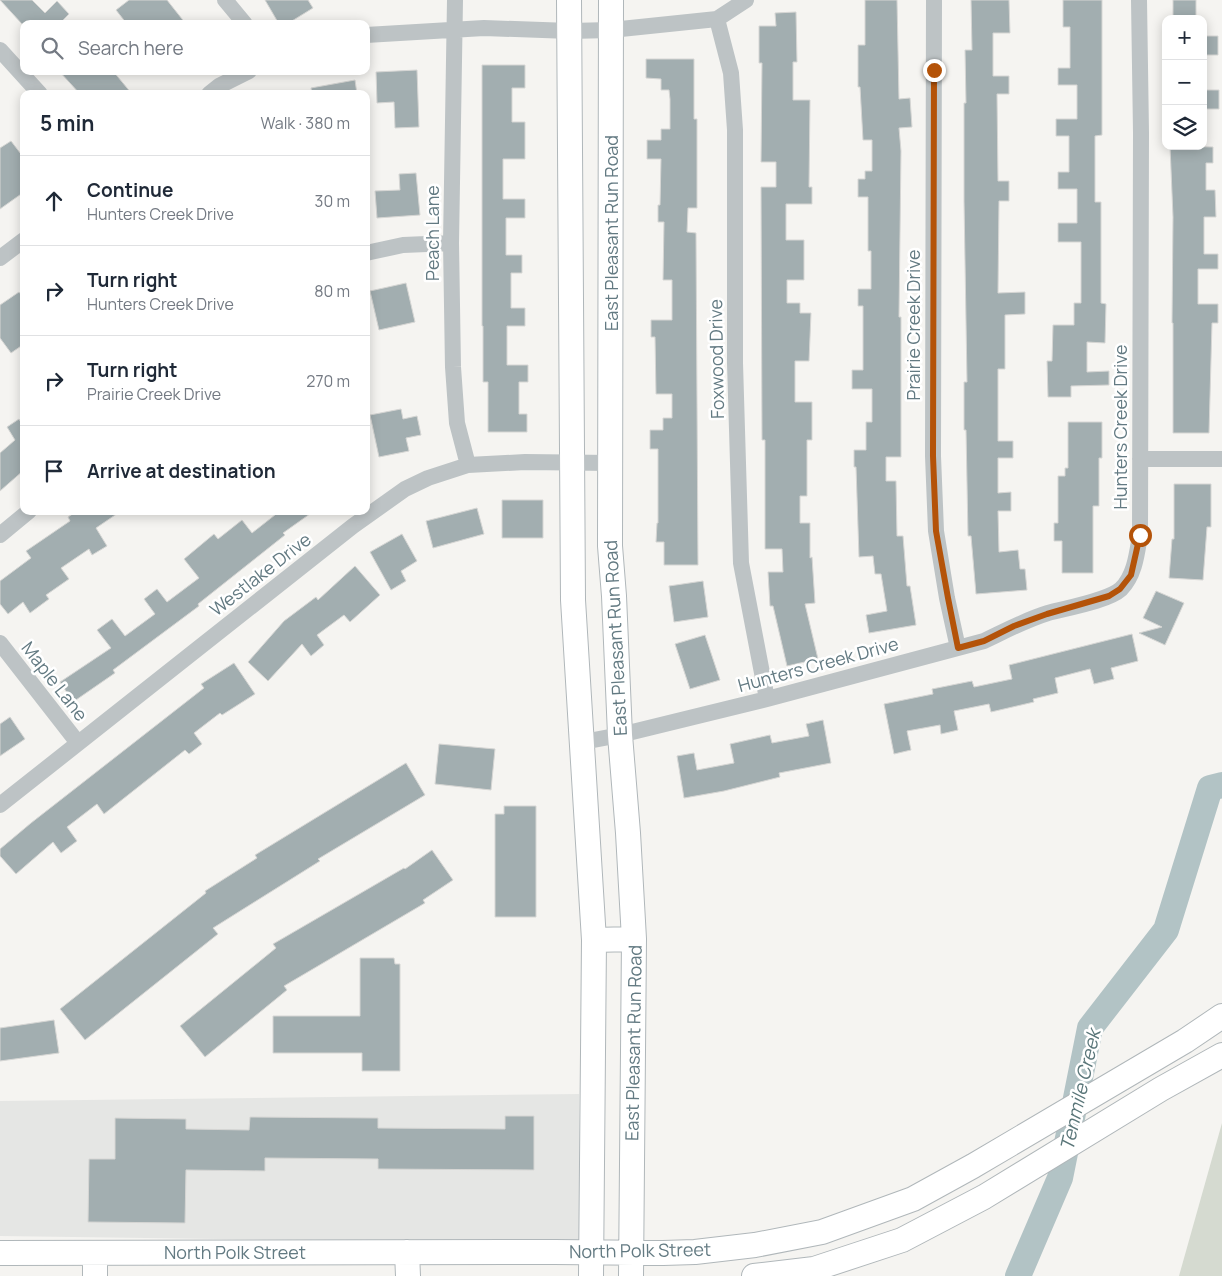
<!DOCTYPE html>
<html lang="en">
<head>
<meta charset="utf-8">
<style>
  :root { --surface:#fff; --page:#f2f2f3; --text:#1f2937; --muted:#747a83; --line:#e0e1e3 }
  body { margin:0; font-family:Manrope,sans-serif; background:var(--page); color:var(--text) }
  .controls { position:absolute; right:15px; top:15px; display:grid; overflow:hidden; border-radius:10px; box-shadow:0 2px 12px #0003 }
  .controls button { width:45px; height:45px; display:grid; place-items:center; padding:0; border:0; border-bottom:1px solid var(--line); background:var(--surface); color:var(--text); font:25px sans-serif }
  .stop { position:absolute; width:15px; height:15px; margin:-11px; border:4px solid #b45309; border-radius:50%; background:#fff }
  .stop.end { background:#b45309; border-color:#fff; box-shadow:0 1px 5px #0008 }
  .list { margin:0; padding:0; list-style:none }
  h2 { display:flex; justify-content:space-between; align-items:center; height:65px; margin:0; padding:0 20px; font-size:21px }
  h2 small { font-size:16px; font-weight:400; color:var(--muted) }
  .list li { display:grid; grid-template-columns:32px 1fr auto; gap:15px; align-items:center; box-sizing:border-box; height:90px; padding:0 20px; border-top:1px solid var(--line) }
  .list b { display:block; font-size:19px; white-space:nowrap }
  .list p { margin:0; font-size:16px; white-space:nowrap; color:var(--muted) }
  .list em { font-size:16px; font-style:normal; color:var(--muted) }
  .icon { flex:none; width:28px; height:28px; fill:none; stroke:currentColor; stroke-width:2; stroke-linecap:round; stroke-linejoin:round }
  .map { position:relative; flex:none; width:1222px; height:1276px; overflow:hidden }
  .search { position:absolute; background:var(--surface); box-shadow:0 2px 12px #0003; left:20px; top:20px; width:350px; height:55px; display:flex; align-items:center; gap:12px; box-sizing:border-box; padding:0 18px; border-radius:10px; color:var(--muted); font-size:19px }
  .panel { position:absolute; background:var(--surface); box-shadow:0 2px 12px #0003; left:20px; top:90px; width:350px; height:425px; border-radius:10px }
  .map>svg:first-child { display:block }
  .built { fill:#e5e6e4 }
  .green { fill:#d5dad0 }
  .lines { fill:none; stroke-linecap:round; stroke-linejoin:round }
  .river { stroke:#b2c3c5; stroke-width:26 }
  .building { fill:#a2aeb0; stroke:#d6d6d4 }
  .secondary-casing { stroke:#b0b7ba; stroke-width:26 }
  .street { stroke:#bdc3c5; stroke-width:16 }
  .secondary { stroke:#fff; stroke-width:24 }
  .route { stroke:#b45309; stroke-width:6 }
  .labels { text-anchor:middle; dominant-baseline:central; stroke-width:5; stroke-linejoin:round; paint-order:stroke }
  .street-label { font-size:18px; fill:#637a82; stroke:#fff }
  .water-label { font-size:19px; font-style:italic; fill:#5a7679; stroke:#fff }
</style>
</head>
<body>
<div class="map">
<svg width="1222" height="1276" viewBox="0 0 1222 1276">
  <rect width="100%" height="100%" fill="#f5f4f1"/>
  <path class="built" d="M579,1094V1244L0,1236V1101Z"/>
  <path class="green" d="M1222,1123V1276H1179Z"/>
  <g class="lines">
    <path class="river" d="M1018,1276L1060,1178L1090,1028L1166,930L1210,788L1222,785"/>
  </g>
  <path class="building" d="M0,0H32L45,13L57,1L69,14L59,24H22Z
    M129,0H167L186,24H127L116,10Z
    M265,0H308L313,8L287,24H279Z
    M865,0H897L899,99L910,98L912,127L899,128L901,151L899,317H901V457H886V481H896L897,536H903L907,586H910L916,625L869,633L866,615L887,611L881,574H875L873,556L859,557L856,467H854V450H866V422H872V389H852V370H863V306H858V289H871V251H868V197H858V179H865V171H872V140H863L860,87H858V45H865Z
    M971,0H1009L1010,33H993V76H1009V94H997L998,181H1009V201H999L998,293L1025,292V314L1005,315V369H998V441H1013V458H998V493L1011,492V511H998L999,552L1018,550L1020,569H1025L1027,590L976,594L971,536H968L966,430H964V382H967L964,201V103H966L965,50H972Z
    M1063,0H1102V135L1095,136V202H1101V303L1106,304L1105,343L1087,342V372L1109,371V385L1071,386V397H1048L1047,361H1052L1053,325H1074V303H1081V242H1058V223H1077V189H1058V172H1069V136H1056V119H1077V85H1058V68H1070V27H1063Z
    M1173,0H1196V19H1173Z
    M796,12L797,62H793V100H810L809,187H812V204H786V240H804V280H787V303H800V313H811L809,361H795V402H812V440H807V496H800V523H810V558L812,557L815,603L805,604L818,659L787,666L773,606H770L768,572H783L782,549H765V440H762L761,187H776V162H761L762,63H759V26H776L775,13Z
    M1203,36H1218V55H1203Z
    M646,59H694V119H697V208H688L687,232L696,233L698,565H664V542H656L657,523H658V449H650V430H663V418H672V394H656L655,337H651V320H672V280H663L664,222H658V205H660L661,159H647V140H661V129H670V99L669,90H661V79L646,78Z
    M482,65H525V88H512V122H525V159H503V199H525V218H506V255H522V273H511V308H525V326H507V365H528V382H519V414H527V432H488V382H483V326H482Z
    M417,70L419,127L395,128L394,102L377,103L376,72Z
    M59,71H113L132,94H80Z
    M355,80L357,94H312L311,88Z
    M1203,90H1219V109H1203Z
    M11,141L24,158V192L0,209V148Z
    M1170,146L1213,147V163H1206V190H1215L1216,217H1204V254H1218V269H1198V304H1218V323H1212L1209,433H1173V323H1172L1173,217Z
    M416,173L420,215L377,218L375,191L400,190L399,174Z
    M406,283L415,322L379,330L370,291Z
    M19,292L24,298V344L11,353L0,338V305Z
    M401,409L403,419L417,416L421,435L406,438L409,451L379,457L370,415Z
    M19,419L24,427V470L0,491V453L15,440L7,427Z
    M1068,422H1102V458H1099V506H1093V573H1062V541H1054V523H1058V476H1065V468H1068Z
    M1174,484H1211V527H1207L1203,580L1169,578L1172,539H1174Z
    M502,500H543V538H502Z
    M477,508L484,534L433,548L426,521Z
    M77,511H121L96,528L107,546L92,555L89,549L61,568L69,579L46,595L49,599L30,613L23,602L8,614L0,604V581L31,558L26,551L70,521L68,517Z
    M280,511H314L283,533L285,535L198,604L199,606L113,670L115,673L73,702L60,682L111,648L97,630L112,619L125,636L155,614L144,599L157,589L167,602L199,578L184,559L214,534L218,539L242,520L252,533Z
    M402,534L417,561L401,571L406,581L391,590L370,552Z
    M355,566L380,595L350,622L344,615L317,635L324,645L311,656L302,644L268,681L248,662L284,621L316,597L318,600Z
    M703,581L708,617L674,622L669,586Z
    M1156,591L1184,603L1165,645L1139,633L1162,627L1143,618Z
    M1132,634L1138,661L1111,668L1114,679L1094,684L1090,669L1055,678L1058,693L1033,699L1034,702L991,712L989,704L954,711L958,730L941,734L940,725L907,731L911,750L894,754L884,704L933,694L932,689L972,681L974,687L1012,679L1009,665Z
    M705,635L720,680L690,689L675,644Z
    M234,663L255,694L222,715L220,713L194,733L202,744L189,754L185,750L104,814L97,804L67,827L77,841L61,853L53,842L16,874L0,856V849L31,823L204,688L201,684Z
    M10,717L25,739L0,756V724Z
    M823,720L831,763L779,773L780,777L724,791L684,798L677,756L694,753L697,770L734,763L730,744L770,735L772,743L809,736L806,724Z
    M439,744L495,749L491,790L435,784Z
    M406,763L425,795L318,859L320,861L213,928L218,934L85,1040L60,1009L206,893L205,891L257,858L255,855Z
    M504,806H536V917H495V814H504Z
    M432,850L453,880L423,900L425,903L284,986L287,990L205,1057L180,1026L276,948L273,944L404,868L405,869Z
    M360,958H394L395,964H400V1071H362V1053H273V1016H360Z
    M54,1020L59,1053L0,1061V1028Z
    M505,1116H534V1170L378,1169V1159L265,1158V1171L186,1170L185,1223L88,1222L89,1159H115V1118L186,1119V1129L249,1130L250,1117L378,1118V1128L505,1129Z"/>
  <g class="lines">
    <defs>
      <path id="secondary" d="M569,0L573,600L594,940L591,1276
        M611,0L610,546L614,596L620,735L628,833L634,939L631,1276
        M594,940L634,939
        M407,1252L408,1276
        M0,1253L554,1252L663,1253L695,1252L755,1245L822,1232L913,1199L973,1166L1185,1041L1222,1016
        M95,1253V1276
        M754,1276L814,1269L902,1240L984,1197L1161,1089L1222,1055"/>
    </defs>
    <use href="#secondary" class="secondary-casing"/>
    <path class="street" d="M225,0L245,24
      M455,0L451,243L453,367L457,423L468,465
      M934,0L933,456L936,531L947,598L958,648
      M717,19L731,73L735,130V363L741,563L767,699
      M366,35L484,28L570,31L611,30L717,19L746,0
      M0,50L40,94
      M209,94L219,86L249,71
      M366,253L403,245L451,243
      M0,258L24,240
      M1140,459H1222
      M0,535L29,511
      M0,643L78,743
      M583,742L620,735L767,699L984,641C1005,631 1025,620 1048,613C1066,608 1108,601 1121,589C1135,575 1137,553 1140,535L1141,133L1139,0
      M0,805L353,526L405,489L428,478L468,465L525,462L611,463"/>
    <use href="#secondary" class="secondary"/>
  </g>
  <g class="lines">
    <path class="route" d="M934,70L933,456L936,531L948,598L958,648L984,641L1014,626L1047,614L1109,596L1120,589L1131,575L1140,535"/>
  </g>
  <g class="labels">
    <g class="street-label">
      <text transform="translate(432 233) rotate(-90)">Peach Lane</text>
      <text transform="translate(611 233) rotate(-90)">East Pleasant Run Road</text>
      <text transform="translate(913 325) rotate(-90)">Prairie Creek Drive</text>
      <text transform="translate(716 359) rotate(-91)">Foxwood Drive</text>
      <text transform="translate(1120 427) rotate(-90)">Hunters Creek Drive</text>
      <text transform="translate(260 574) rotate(-38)">Westlake Drive</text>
      <text transform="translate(615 638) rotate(-93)">East Pleasant Run Road</text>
      <text transform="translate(818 664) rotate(-15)">Hunters Creek Drive</text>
      <text transform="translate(55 681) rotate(52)">Maple Lane</text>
      <text transform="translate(633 1043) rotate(-89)">East Pleasant Run Road</text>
      <text transform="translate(640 1250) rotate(-1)">North Polk Street</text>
      <text x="235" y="1252">North Polk Street</text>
    </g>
    <g class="water-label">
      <text transform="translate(1080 1090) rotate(-77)">Tenmile Creek</text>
    </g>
  </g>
</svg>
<div class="controls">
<button>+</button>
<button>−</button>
<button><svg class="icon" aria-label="layers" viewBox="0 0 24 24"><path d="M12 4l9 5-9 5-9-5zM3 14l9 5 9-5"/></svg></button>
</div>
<div class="stop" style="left:1140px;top:535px"></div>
<div class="stop end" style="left:934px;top:70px"></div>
<div class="search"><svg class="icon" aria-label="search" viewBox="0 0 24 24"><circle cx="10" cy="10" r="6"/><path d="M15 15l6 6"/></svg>Search here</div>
<section class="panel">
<h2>5 min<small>Walk · 380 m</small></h2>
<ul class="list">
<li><svg class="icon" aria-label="ahead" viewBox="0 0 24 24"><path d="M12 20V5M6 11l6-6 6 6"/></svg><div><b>Continue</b><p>Hunters Creek Drive</p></div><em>30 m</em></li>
<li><svg class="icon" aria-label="right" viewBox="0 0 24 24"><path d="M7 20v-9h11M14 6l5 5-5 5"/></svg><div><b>Turn right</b><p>Hunters Creek Drive</p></div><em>80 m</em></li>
<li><svg class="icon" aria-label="right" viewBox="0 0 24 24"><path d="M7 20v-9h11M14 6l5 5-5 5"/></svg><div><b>Turn right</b><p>Prairie Creek Drive</p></div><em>270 m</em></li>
<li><svg class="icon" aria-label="arrive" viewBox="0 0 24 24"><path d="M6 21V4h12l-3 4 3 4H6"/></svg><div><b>Arrive at destination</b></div></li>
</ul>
</section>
</div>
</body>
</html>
